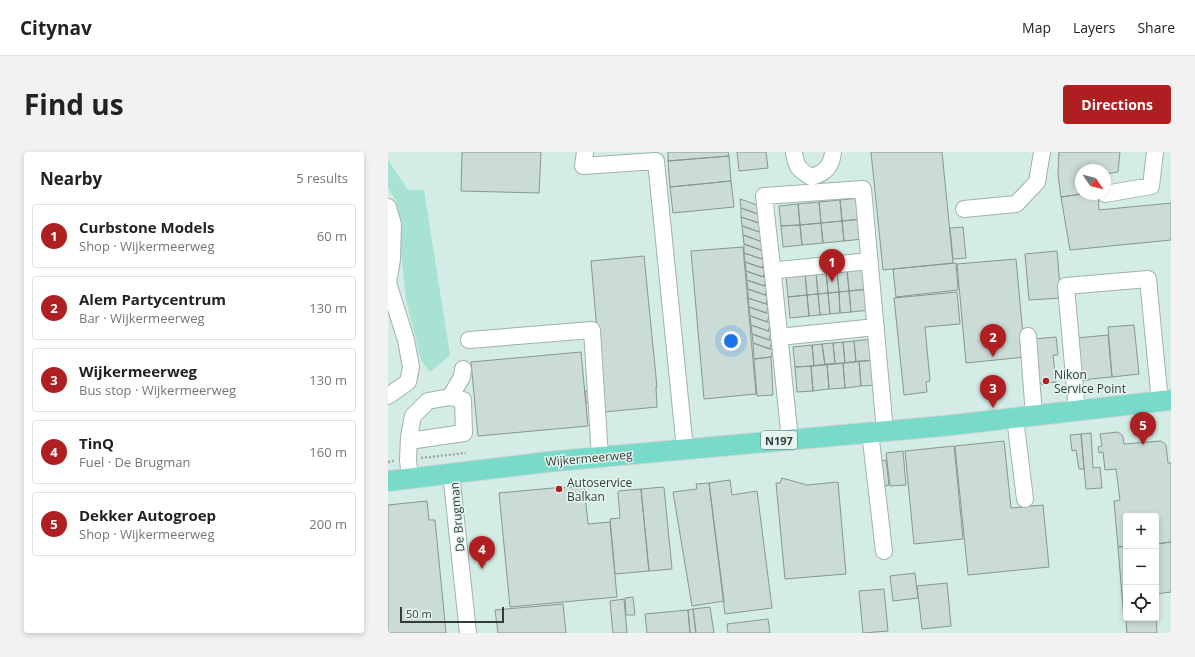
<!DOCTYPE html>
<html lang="en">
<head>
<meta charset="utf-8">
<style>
  :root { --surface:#fff; --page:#f2f2f2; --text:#222; --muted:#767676; --line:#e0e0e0; --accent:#af1e20 }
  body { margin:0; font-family:"Open Sans",sans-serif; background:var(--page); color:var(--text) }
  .controls { position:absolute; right:12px; bottom:12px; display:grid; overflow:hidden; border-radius:4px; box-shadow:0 2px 6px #0003 }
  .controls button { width:36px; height:36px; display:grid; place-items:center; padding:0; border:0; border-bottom:1px solid var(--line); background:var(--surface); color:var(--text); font:20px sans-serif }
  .compass { position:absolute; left:687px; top:12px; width:36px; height:36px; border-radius:50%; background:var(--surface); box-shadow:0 2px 6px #0003; rotate:125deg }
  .scale { position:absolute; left:12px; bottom:10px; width:104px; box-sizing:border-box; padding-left:4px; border:2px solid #343b39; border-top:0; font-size:11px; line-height:14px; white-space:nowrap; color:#343b39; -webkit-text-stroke:3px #e5f6f1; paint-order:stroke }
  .you { position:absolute; left:343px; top:189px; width:14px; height:14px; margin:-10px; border:3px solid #fff; border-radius:50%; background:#1a73e8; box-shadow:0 0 0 6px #1a73e833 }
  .badge { display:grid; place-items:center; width:26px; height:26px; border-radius:50%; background:var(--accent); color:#fff; font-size:13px; font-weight:700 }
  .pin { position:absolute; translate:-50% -33px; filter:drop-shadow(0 1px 2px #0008) }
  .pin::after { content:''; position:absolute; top:21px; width:14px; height:12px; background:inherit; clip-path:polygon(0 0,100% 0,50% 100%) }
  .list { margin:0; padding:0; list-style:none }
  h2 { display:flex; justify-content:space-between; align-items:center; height:52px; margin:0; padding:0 16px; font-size:17px }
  h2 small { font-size:13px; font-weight:400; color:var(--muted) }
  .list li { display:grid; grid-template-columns:26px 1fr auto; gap:12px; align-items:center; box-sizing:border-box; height:64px; margin:0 8px 8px; padding:0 8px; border:1px solid var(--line); border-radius:4px }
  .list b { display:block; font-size:15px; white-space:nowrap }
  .list p { margin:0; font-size:13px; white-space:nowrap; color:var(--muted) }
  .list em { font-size:13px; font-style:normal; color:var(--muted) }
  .icon { flex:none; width:22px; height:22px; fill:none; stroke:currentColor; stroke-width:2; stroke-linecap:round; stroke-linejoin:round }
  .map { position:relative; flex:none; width:783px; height:481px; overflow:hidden; border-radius:4px }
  header { display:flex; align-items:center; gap:24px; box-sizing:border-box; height:56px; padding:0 20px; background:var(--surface); border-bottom:1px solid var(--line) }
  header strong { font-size:19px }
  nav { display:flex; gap:22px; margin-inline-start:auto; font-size:14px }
  .intro { display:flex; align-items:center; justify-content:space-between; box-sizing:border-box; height:96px; padding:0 24px }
  h1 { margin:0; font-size:28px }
  .button { padding:10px 18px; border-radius:4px; background:var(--accent); color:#fff; font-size:14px; font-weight:700 }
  main { display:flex; gap:24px; padding:0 24px }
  aside { flex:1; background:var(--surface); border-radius:4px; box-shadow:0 2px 6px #0003 }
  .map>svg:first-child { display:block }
  .built { fill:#d3ece5; fill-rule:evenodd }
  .green { fill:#a7e2d2 }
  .building { fill:#cbdcd7; stroke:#879792 }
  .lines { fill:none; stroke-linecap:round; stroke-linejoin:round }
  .minor-casing { stroke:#a1b1ac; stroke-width:18 }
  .major-casing { stroke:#d2d4d3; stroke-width:22 }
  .path { stroke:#9eaaa7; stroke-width:2.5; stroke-dasharray:2 2; stroke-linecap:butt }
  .minor { stroke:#fff; stroke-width:16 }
  .major { stroke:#78dbca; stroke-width:20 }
  .poi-dot { fill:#af1e20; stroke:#e5f6f1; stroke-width:1.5 }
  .labels { text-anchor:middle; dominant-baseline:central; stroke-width:3; stroke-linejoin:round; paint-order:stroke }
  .shield { fill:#e5f6f1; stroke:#697370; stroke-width:1 }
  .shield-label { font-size:11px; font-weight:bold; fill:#343b39 }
  .poi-label { font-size:12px; fill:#343b39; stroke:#e5f6f1; text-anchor:start }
  .street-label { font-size:12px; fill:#343b39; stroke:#e5f6f1 }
</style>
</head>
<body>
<header>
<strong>Citynav</strong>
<nav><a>Map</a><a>Layers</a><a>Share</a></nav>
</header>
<div class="intro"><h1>Find us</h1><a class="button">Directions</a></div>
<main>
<aside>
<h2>Nearby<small>5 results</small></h2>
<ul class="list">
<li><span class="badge">1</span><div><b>Curbstone Models</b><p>Shop · Wijkermeerweg</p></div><em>60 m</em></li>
<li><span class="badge">2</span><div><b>Alem Partycentrum</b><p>Bar · Wijkermeerweg</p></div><em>130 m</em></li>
<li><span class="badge">3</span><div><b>Wijkermeerweg</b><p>Bus stop · Wijkermeerweg</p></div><em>130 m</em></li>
<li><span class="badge">4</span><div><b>TinQ</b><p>Fuel · De Brugman</p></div><em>160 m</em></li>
<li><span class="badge">5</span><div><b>Dekker Autogroep</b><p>Shop · Wijkermeerweg</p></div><em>200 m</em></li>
</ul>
</aside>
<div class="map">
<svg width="783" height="481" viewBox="0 0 783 481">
  <rect width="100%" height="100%" fill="#e5f6f1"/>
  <path class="built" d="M0,0H783V481H0ZM693,18H717V42H693ZM738,364H768V466H738Z"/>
  <path class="green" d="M0,8L20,38H36L62,203L42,220L33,208L18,148L8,49L0,36Z"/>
  <path class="building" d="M74,0H153L151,41L73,39Z
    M280,0H340L341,4L280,9Z
    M349,0H378L380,16L351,19Z
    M483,0H554L565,111L495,118Z
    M671,0H732L730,20L717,22V18H693L694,42L673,45L670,23Z
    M341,4L343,29L282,35L280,9Z
    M343,29L346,55L285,61L282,35Z
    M694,42H710L711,58L783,51V88L682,98L673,45Z
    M471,46L473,67L454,69L452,48Z
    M352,47L372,54L370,62L353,56Z
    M452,48L454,69L433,71L431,50Z
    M431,50L433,71L412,73L410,52Z
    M410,52L412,73L393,74L391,54Z
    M353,56L373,63L371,71L353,65Z
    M353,65L374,72L371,80L354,74Z
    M473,67L475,87L456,89L454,69Z
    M454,69L456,89L435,91L433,71Z
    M433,71L435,91L414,93L412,73Z
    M412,73L414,93L395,95L393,74Z
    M354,74L375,81L372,89L355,83Z
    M575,75L578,106L565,107L562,76Z
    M355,83L375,90L373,98L356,92Z
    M356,92L376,99L374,107L356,101Z
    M355,95L368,242L316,247L303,99Z
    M669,99L673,146L641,148L637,102Z
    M356,101L377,108L374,116L357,110Z
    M256,104L269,235H268L269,255L216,260L203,109Z
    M628,107L637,205L578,211L569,112Z
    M357,110L378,117L375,125L358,119Z
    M568,111L570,138L508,145L505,117Z
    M478,117L480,137L461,139L459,118Z
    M459,118L461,139L451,140L449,119Z
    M358,119L379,126L376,134L359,128Z
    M449,119L451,140L440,141L438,120Z
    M438,120L440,141L430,142L428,121Z
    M428,121L430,142L419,143L417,122Z
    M417,122L419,143L400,145L398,124Z
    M359,128L380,135L377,143L360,137Z
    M360,137L380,144L378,152L360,146Z
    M480,137L482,158L463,160L461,139Z
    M461,139L463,160L452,161L451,140Z
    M451,140L452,161L442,162L440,141Z
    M569,140L572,172L537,175L542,229L538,230L539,240L516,243L506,146Z
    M440,141L442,162L432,163L430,142Z
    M430,142L432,163L421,164L419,143Z
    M419,143L421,164L402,166L400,145Z
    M360,146L381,153L378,161L361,155Z
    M361,155L382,162L379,170L362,164Z
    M362,164L383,171L380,179L363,173Z
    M363,173L383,180L381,188L364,182Z
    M746,173L751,222L724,225L720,175Z
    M364,182L384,189L382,197L365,191Z
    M720,183L724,225L701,227V228L694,229L689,186Z
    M668,185L670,203H665L668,230L658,231L659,232L654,233L653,231L650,232L646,187Z
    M485,187L487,208L468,210L466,189Z
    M466,189L468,210L457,211L455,190Z
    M455,190L457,211L447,212L445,191Z
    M365,191L385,198L383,205L366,207Z
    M445,191L447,212L437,213L434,192Z
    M434,192L437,213L426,214L424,193Z
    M424,193L426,214L407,215L405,195Z
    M193,200L200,274L90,284L83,210Z
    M383,205L385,243L369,244L366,207Z
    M487,208L489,233L473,234L471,209Z
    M471,209L473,234L457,236L455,211Z
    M455,211L457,236L441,237L439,212Z
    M439,212L441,237L425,239L423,214Z
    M423,214L425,239L409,240L407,215Z
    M197,239H203L204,251H198Z
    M730,280L734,283L735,285L736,292L773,289L778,293L780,311H783V390L768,392V364H738V394L730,395L726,349L732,348L728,317L717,318L715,300L711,301L710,295L714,294L712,282Z
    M703,281L705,316L712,315L714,336L698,337L693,282Z
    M693,282L696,317H691L688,298L684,299L682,283Z
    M616,289L623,356L655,353L661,415L580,423L567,294Z
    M566,294L575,387L526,392L517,299Z
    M515,299L518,333L502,334L498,301Z
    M498,308L501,333L495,334L492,309Z
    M394,326L419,333L450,330L458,422L397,427L388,331H392Z
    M342,328L344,343L369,339L384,456L337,462L321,331Z
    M321,331L336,449L304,454L285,340L309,337L308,332Z
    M196,333L200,372L222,370L229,445L122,455L111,341L176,335V336Z
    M275,335L276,336L284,417L261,419L253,337Z
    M253,337L261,419L227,422L222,367L232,366L230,341L231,339Z
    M39,349L41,368H47L58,481H0V353Z
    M783,390V440L768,442V392Z
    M738,394V466H768L769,481H739L738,468H736L730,395Z
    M527,421L530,446L505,449L502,424Z
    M559,431L563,474L534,477L529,434Z
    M496,437L500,479L475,481L471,439Z
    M245,445L247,463H238L237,446Z
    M236,447L239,481H225L222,449Z
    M175,452L178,481H110L107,458Z
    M322,455L326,481H308L305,457Z
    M305,457L308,481H302L300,458Z
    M300,458L302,481H259L257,462Z
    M380,467L382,481H340L339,472Z"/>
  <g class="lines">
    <defs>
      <path id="minor" d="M197,0L195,14L268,9L297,297
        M406,0C408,15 410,17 423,25C436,22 444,14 445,0
        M717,42L763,34L767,0
        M0,55L5,72L4,107L0,131
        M576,57L628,52L649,30L654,0
        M385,123L376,44L475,37L497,279
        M0,131L18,188L23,215L20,230L0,244
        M640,184L646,264
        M391,185L488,175
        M81,188L204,178L212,305
        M689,259L678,134L760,127L772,250
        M627,266L637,347
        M482,280L496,399
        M402,288L385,123L390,118L482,109
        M21,289L76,281L75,248L62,245
        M65,320L64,330L80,481
        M22,326L20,308L21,285L25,264L40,249L62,245L74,225L75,217"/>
      <path id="major" d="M0,329L168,309L555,274L783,248"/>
    </defs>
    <use href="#minor" class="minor-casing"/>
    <use href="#major" class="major-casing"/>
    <path class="path" d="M33,306L78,301
      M0,310L6,309"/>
    <use href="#minor" class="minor"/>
    <use href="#major" class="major"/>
  </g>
  <g class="poi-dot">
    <circle cx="658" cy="229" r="4"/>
    <circle cx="171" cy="337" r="4"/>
  </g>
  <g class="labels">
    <rect class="shield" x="373" y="279" width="36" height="18" rx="3"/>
    <g class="shield-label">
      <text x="391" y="288">N197</text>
    </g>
    <g class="poi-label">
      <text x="666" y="222">Nikon<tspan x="666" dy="14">Service Point</tspan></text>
      <text x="179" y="330">Autoservice<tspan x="179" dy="14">Balkan</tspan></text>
    </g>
    <g class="street-label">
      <text transform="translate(201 306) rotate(-5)">Wijkermeerweg</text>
      <text transform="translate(69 365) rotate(-95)">De Brugman</text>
    </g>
  </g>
</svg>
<div class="controls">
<button>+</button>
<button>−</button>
<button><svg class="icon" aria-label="locate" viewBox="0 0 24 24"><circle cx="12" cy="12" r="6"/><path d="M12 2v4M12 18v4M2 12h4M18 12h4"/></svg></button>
</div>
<svg class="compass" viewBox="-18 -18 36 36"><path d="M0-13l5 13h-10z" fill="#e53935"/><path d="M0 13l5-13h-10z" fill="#767676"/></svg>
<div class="scale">50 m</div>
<div class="you"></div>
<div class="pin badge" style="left:444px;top:130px">1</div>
<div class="pin badge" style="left:605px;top:205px">2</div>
<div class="pin badge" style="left:605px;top:256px">3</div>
<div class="pin badge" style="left:94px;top:417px">4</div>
<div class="pin badge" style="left:755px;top:293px">5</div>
</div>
</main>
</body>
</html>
